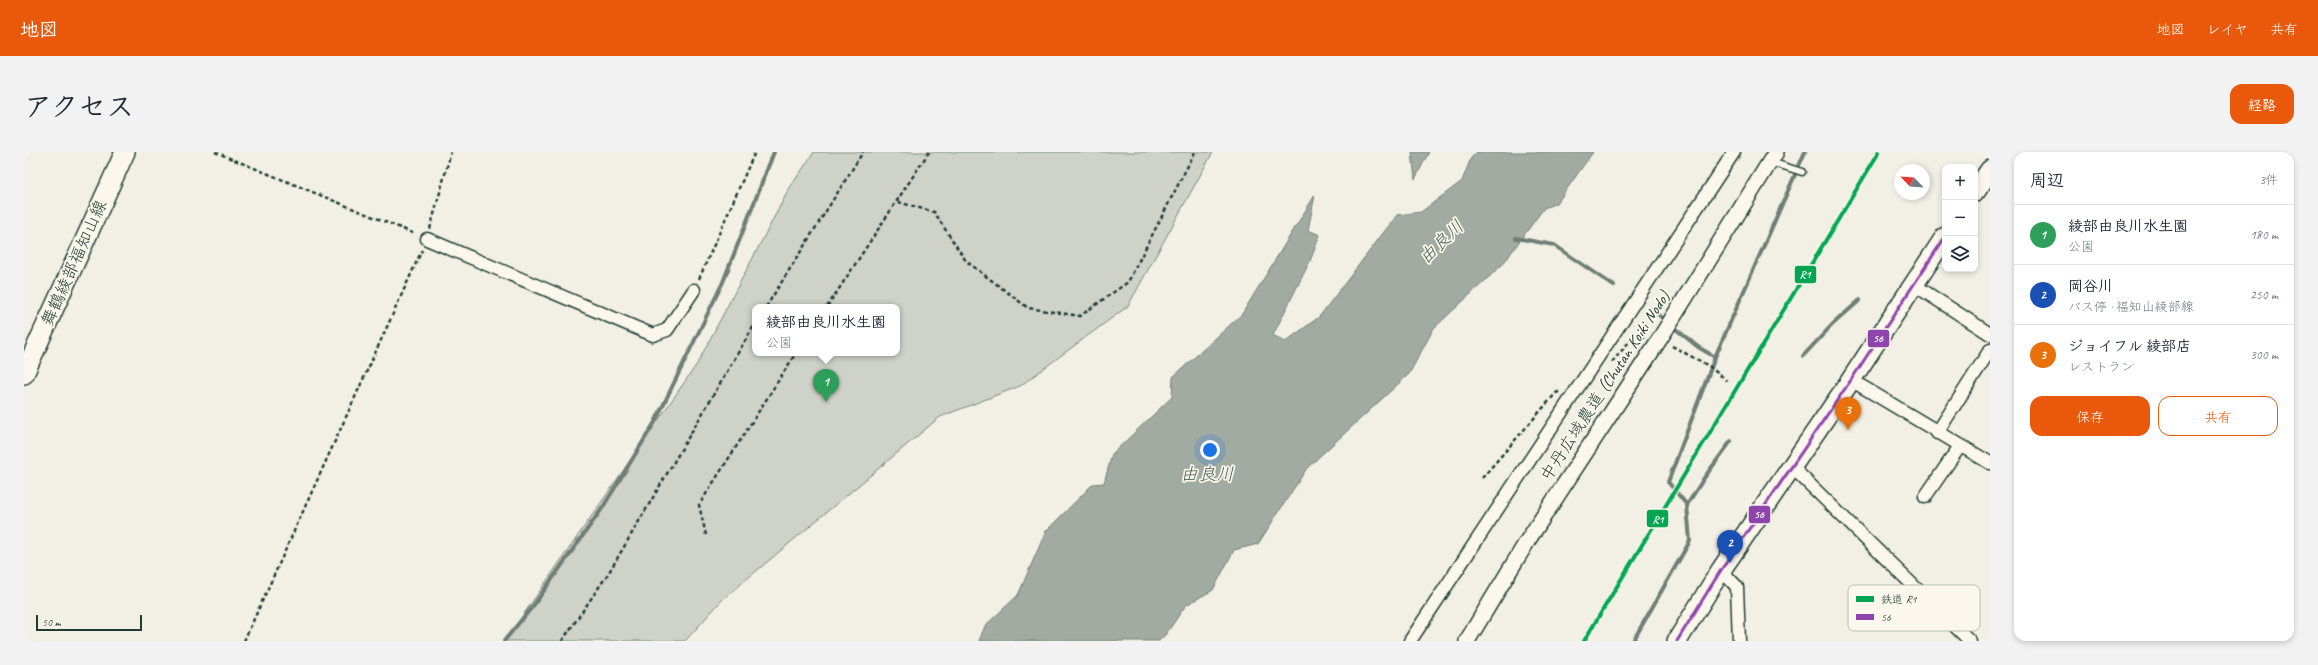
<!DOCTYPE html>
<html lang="ja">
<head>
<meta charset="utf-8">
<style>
  :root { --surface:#fff; --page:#f2f2f3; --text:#1f2937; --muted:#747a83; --line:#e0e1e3; --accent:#ea580c }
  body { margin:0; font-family:Caveat,"Klee One",sans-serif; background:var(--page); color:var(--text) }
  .controls { position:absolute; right:12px; top:12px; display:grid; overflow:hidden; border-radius:8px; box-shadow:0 2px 6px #0003 }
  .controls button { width:36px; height:36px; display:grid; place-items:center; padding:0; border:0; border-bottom:1px solid var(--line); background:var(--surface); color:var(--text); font:20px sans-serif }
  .compass { position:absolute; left:1870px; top:12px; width:36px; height:36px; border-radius:50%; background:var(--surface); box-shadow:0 2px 6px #0003; rotate:295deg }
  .scale { position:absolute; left:12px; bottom:10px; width:106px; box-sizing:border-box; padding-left:4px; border:2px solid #1f3d34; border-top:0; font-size:11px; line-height:14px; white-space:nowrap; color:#1f3d34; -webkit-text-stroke:3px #fbf7ec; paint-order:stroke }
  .you { position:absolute; left:1186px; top:298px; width:14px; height:14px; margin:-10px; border:3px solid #fff; border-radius:50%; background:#1a73e8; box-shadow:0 0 0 6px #1a73e833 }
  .badge { display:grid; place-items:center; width:26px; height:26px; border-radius:50%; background:var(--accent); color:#fff; font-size:13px; font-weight:700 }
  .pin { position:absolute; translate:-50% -33px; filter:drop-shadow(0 1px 2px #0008) }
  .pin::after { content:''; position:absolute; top:21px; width:14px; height:12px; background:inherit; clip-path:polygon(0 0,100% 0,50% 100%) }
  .popup { position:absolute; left:728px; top:152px; width:148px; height:52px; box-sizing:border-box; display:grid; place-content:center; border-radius:8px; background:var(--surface); filter:drop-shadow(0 1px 3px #0005); font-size:13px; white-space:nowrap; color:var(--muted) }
  .popup b { font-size:15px; color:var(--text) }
  .popup::after { content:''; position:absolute; left:50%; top:100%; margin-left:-8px; border:8px solid transparent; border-top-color:var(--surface) }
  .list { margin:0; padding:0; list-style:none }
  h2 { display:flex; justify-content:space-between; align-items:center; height:52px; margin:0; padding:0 16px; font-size:17px }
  h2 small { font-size:13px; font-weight:400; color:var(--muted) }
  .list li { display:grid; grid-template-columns:26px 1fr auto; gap:12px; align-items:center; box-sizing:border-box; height:60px; padding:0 16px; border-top:1px solid var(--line) }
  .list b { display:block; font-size:15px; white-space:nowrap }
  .list p { margin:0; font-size:13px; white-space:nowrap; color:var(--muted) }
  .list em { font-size:13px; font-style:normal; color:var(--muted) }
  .actions { display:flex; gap:8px; padding:12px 16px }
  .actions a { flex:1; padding:9px 0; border:1px solid var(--accent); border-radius:12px; text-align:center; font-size:14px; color:var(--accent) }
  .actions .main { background:var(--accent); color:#fff }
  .icon { flex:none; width:22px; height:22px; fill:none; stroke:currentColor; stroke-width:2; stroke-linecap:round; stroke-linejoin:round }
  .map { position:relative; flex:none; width:1966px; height:489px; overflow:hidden; border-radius:12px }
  header { display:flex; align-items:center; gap:24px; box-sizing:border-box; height:56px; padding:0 20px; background:var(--accent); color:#fff }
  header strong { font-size:19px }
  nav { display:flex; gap:22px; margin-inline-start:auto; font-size:14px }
  .intro { display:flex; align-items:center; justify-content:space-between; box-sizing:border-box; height:96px; padding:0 24px }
  h1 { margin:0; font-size:28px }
  .button { padding:10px 18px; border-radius:12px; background:var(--accent); color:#fff; font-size:14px; font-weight:700 }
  main { display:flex; gap:24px; padding:0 24px }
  aside { flex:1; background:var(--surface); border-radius:12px; box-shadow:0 2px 6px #0003 }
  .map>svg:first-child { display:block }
  .green { fill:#cfd2c8; stroke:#77887e; fill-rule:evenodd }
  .water { fill:#a2aba1; stroke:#6e7f75 }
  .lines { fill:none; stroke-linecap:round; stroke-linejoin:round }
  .stream { stroke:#6e7f75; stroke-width:4 }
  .service-casing { stroke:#1f3d34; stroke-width:9 }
  .minor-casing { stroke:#1f3d34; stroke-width:15 }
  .tertiary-casing { stroke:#1f3d34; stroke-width:18 }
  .primary-casing { stroke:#1f3d34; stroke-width:22 }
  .path { stroke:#1f3d34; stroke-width:2.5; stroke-dasharray:4 3; stroke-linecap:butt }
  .service { stroke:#fbf7ec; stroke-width:6 }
  .minor { stroke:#fbf7ec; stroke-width:12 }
  .tertiary { stroke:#fbf7ec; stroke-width:15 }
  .primary { stroke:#fbf7ec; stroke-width:19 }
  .bus-1-casing { stroke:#fbf7ec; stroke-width:6 }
  .bus-1 { stroke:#8e44ad; stroke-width:3 }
  .rail-1-casing { stroke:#fbf7ec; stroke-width:7 }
  .rail-1 { stroke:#00a651; stroke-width:4 }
  .labels { text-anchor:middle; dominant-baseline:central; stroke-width:3.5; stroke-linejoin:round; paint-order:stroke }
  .street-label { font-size:17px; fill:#1f3d34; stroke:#fbf7ec }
  .water-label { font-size:18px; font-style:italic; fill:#465e55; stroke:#fbf7ec }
  .key { fill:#fbf7ec; stroke:#b9bfb5; stroke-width:1 }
  .key-label { font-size:11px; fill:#1f3d34 }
  .line-badge { stroke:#fbf7ec; stroke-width:1.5 }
  .badge-label { font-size:11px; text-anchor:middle; font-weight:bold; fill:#fff }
</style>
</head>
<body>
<header>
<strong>地図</strong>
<nav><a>地図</a><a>レイヤ</a><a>共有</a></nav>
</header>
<div class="intro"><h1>アクセス</h1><a class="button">経路</a></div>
<main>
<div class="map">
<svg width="1966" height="489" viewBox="0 0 1966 489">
  <rect width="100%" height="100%" fill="#f2f0e5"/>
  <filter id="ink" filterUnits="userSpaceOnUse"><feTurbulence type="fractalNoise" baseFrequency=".025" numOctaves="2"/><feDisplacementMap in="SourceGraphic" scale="8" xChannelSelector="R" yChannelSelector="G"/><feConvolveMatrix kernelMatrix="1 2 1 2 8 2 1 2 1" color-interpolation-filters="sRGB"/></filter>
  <g filter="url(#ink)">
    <path class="green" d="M790,0H1189L1104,154L996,234L916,265L699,447L661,489H481L673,212L765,37ZM731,155H873V201H731Z"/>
    <path class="water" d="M1388,0H1405L1391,27Z
      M1453,0H1569L1533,51L1520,56L1478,113L1410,176L1385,222L1283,316L1234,392L1210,398L1189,438L1162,453L1142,482L1135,489H955L961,474L994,443L1022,379L1069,332L1080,331L1088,302L1148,245L1149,225L1218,162L1291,43L1284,78L1296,83L1286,109L1249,183L1261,190L1295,165L1373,63L1397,60L1438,29L1447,6Z"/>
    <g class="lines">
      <path class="stream" d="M1492,86L1530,93L1590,134
        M1628,157L1643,170
        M1648,174L1674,195L1691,205
        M1779,204L1809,172L1836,148
        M1663,353L1680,326L1707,289
        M480,489L509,454L579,355L631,270L699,130L750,0
        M1609,489L1666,389L1663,353L1644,330L1691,205L1781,0"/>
      <defs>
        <path id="service" d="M1747,10L1778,20"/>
        <path id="minor" d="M403,87L629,183L643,178L670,138
          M1889,132L1966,182
          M1827,228L1966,311
          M1913,281L1966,198
          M1768,315L1946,489
          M1901,345L1936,294
          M1697,418L1713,435L1715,489
          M1386,489L1710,0"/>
        <path id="tertiary" d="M1443,489L1504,388L1635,188L1752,0"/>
        <path id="primary" d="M1951,40L1966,18
          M0,222L101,0
          M1653,489L1697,418L1827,228L1921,85"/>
      </defs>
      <use href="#service" class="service-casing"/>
      <use href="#minor" class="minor-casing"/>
      <use href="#tertiary" class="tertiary-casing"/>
      <use href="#primary" class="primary-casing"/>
      <path class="path" d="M191,0L391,82
        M874,50L910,60L942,109L1004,156L1056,164L1104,130L1171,0
        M406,77L427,0
        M675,127L731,0
        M742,155L839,0
        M803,155L905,0
        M1648,194L1685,214L1703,229
        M1588,210L1611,183L1621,185
        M1458,326L1532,241L1537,239
        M682,383L675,353L772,201
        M220,489L398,98
        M538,489L584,422L731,172"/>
      <use href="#service" class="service"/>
      <use href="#minor" class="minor"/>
      <use href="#tertiary" class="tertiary"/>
      <use href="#primary" class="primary"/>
      <defs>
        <path id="bus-1" d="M1653,489L1697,418L1827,228L1921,85"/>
      </defs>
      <use href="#bus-1" class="bus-1-casing"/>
      <use href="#bus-1" class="bus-1"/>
      <defs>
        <path id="rail-1" d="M1560,489L1855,0"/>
      </defs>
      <use href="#rail-1" class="rail-1-casing"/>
      <use href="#rail-1" class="rail-1"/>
    </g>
  </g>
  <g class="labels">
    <g class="street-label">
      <text transform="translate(50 111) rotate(-66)">舞鶴綾部福知山線</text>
      <text transform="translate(1581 234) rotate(-57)">中丹広域農道 (Chutan Koiki Nodo)</text>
    </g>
    <g class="water-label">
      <text transform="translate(1417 90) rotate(-44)">由良川</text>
      <text x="1183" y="322">由良川</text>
    </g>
  </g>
  <rect x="1824" y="433" width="132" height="46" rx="6" class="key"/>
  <rect x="1832" y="444" width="18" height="6" fill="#00a651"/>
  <rect x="1832" y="462" width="18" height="6" fill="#8e44ad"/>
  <g class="key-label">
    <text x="1857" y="451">鉄道 R1</text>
    <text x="1857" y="469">56</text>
  </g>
  <g class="line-badge">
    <rect x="1770" y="113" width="23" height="19" rx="4" fill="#00a651"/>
    <rect x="1843" y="177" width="23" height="19" rx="4" fill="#8e44ad"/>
    <rect x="1724" y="353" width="23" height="19" rx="4" fill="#8e44ad"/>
    <rect x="1622" y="357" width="23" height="19" rx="4" fill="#00a651"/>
  </g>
  <g class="badge-label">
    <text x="1781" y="126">R1</text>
    <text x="1854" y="190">56</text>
    <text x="1735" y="366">56</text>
    <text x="1634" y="371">R1</text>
  </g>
</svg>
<div class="controls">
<button>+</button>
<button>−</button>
<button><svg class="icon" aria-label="layers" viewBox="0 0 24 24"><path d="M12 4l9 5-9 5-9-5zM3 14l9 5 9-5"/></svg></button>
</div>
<svg class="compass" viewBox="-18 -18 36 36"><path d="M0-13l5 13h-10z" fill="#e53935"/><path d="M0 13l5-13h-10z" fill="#747a83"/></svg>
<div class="scale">50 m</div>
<div class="you"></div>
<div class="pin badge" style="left:802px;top:250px;background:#2e9e5b">1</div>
<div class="popup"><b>綾部由良川水生園</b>公園</div>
<div class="pin badge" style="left:1706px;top:411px;background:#1a4fb4">2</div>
<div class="pin badge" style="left:1824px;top:278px;background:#e8710a">3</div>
</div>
<aside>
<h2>周辺<small>3件</small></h2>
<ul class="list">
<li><span class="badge" style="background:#2e9e5b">1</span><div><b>綾部由良川水生園</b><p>公園</p></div><em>180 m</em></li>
<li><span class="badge" style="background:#1a4fb4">2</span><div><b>岡谷川</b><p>バス停 · 福知山綾部線</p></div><em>250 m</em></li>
<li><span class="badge" style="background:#e8710a">3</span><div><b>ジョイフル 綾部店</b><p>レストラン</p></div><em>300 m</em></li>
</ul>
<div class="actions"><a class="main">保存</a><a>共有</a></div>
</aside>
</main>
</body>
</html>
